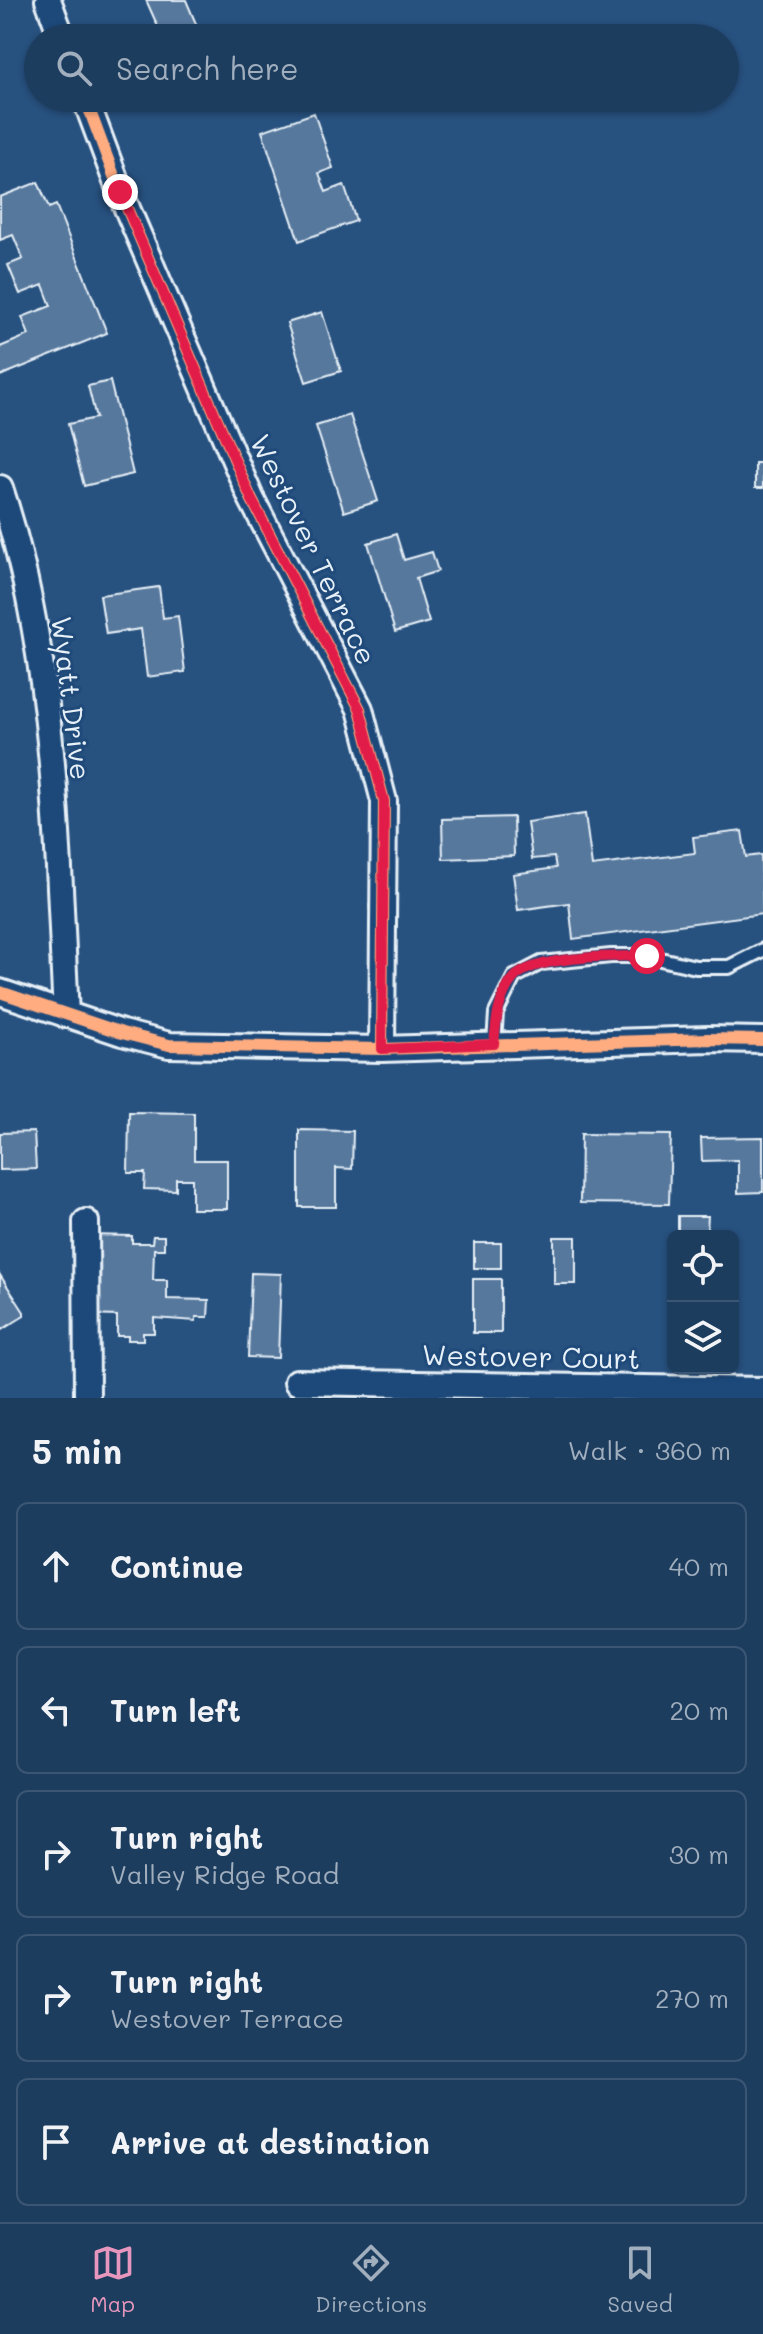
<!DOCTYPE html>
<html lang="en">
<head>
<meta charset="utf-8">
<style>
  :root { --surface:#1d3d5f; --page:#254465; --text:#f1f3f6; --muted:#a0aebd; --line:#3b5674; --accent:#e797bd }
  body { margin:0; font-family:Mali,sans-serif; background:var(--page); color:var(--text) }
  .controls { position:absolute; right:24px; bottom:24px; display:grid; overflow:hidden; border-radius:12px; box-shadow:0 2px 6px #0004 }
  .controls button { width:72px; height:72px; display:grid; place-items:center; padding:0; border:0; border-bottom:2px solid var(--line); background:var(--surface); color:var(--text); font:40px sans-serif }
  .stop { position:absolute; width:24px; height:24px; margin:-18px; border:6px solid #e11d48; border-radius:50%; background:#fff }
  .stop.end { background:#e11d48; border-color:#fff; box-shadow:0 2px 8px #0008 }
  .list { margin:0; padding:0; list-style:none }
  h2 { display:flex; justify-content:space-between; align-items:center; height:104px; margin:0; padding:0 32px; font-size:34px }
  h2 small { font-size:26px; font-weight:400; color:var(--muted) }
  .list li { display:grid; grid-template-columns:52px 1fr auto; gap:24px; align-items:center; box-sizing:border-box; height:128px; margin:0 16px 16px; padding:0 16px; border:2px solid var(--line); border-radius:12px }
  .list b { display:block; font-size:30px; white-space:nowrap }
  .list p { margin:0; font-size:26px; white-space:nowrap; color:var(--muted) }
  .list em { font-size:26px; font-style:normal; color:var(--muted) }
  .icon { flex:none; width:44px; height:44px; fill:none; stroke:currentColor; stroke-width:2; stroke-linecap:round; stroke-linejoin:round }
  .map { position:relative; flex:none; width:763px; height:1398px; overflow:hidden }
  .search { position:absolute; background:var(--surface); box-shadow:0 2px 6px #0004; left:24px; right:24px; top:24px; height:88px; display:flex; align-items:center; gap:20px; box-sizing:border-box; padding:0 28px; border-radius:44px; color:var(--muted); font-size:30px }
  .sheet { height:824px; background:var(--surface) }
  nav { display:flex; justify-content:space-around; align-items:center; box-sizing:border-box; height:112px; border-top:2px solid var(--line); background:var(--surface); font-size:22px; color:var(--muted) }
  nav a { display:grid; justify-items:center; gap:4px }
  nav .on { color:var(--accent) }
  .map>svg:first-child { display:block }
  .building { fill:#57789d; stroke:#e8f1f8; stroke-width:2 }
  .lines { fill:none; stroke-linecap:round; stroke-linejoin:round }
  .lane-casing { stroke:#e8f1f8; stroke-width:18 }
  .street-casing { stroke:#e8f1f8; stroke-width:30 }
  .lane { stroke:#1f4a7a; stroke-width:12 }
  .street { stroke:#1f4a7a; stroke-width:24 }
  .cycleway-casing { stroke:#1f4a7a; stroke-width:17 }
  .cycleway { stroke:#ffac80; stroke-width:12 }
  .route { stroke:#e11d48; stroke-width:10 }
  .labels { text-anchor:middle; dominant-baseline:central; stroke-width:6; stroke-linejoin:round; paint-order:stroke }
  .street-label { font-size:28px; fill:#e8f1f8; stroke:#1f4a7a }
</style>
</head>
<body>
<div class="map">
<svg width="763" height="1398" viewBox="0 0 763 1398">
  <rect width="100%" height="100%" fill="#27517f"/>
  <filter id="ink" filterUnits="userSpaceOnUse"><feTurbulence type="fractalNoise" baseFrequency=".0125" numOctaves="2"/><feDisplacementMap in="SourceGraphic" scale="16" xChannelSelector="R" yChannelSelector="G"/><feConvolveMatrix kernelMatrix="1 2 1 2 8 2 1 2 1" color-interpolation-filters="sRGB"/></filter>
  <g filter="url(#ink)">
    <path class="building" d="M146,0H186L202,38H163Z
      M314,113L333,168L319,173L326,192L344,185L356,221L299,241L262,131Z
      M38,182L49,208L56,205L107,333L0,376V347L29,335L22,317L51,306L43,285L20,294L8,265L23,259L13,235L0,240V197Z
      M322,312L341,371L306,382L287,323Z
      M110,381L133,474L84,486L68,424L96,418L88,386Z
      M350,415L378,501L344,512L316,426Z
      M755,463H763V488H755Z
      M396,534L404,560L432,552L438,571L416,578L429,622L395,632L368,543Z
      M159,587L163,618L178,616L185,672L147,677L141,629L106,634L100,595Z
      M585,814L592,866L695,853L693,837L742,831L746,857L761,855L763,914L573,939L569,903L518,910L513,874L556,868L554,857L532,859L527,822Z
      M513,817L514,856L443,859L442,819Z
      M129,1112L194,1113V1160H227V1209H192V1179H176V1190L144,1189L145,1173H128Z
      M299,1130L353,1131L352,1169L336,1168V1207H299Z
      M34,1132L36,1169L0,1170V1133Z
      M581,1134L671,1135L669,1204L580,1203Z
      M763,1137V1192L738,1193V1160L702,1161L701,1138Z
      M678,1216H708L707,1231H704V1236H681V1231H678Z
      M90,1235L132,1236V1243H152L153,1236H164V1249H154L153,1280H167V1299L209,1300L208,1317H196V1321L154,1318V1333H143V1340H128V1336H117V1316L89,1315Z
      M554,1237H576V1284H554Z
      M474,1243H501V1268H474Z
      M251,1273L281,1274L278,1358L248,1357Z
      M0,1275L24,1312V1316L0,1331Z
      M473,1279H501V1333H473Z"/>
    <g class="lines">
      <defs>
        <path id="lane" d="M494,1044L496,1013L514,977L541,963L611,956H647L696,967H729L763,950"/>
        <path id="street" d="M48,0L62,38
          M85,98L120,192L251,498L360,709L384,801L382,1049
          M0,488C56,657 57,839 66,1015
          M0,992L122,1033L169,1045L382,1049L708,1039L763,1040
          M86,1222L87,1398
          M297,1382L763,1390"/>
      </defs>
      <use href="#lane" class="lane-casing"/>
      <use href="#street" class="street-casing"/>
      <use href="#lane" class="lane"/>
      <use href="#street" class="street"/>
      <defs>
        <path id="cycleway" d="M85,98L120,192L251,498L360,709L384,801L382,1049
          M0,992L122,1033L169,1045L382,1049L708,1039L763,1040"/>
      </defs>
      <use href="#cycleway" class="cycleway-casing"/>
      <use href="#cycleway" class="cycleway"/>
    </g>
  </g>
  <g class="lines" filter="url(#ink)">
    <path class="route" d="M120,192L251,498L360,709L384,801L382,1049L494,1044C496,1022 498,997 513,979C533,955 617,956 647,956"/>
  </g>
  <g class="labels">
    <g class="street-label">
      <text transform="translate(314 549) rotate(64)">Westover Terrace</text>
      <text transform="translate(72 698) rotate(83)">Wyatt Drive</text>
      <text transform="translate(531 1356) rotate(1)">Westover Court</text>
    </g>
  </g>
</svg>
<div class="controls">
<button><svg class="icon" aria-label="locate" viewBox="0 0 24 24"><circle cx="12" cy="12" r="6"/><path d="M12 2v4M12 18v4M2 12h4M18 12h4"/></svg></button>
<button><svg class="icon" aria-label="layers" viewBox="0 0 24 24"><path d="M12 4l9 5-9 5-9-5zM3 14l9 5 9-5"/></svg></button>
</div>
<div class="stop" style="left:647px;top:956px"></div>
<div class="stop end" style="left:120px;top:192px"></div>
<div class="search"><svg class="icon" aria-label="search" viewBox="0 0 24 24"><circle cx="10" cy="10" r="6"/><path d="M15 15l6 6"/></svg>Search here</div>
</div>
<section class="sheet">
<h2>5 min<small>Walk · 360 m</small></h2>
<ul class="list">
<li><svg class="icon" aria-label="ahead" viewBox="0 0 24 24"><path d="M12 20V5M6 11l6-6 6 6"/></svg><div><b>Continue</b></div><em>40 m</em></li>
<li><svg class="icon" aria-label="left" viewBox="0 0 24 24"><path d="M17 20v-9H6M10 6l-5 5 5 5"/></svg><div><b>Turn left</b></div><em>20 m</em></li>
<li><svg class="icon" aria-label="right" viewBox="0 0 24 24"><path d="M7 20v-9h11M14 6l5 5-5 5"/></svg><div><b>Turn right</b><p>Valley Ridge Road</p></div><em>30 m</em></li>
<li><svg class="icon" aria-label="right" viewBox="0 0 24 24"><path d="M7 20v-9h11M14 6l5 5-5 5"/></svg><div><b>Turn right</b><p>Westover Terrace</p></div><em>270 m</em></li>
<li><svg class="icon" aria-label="arrive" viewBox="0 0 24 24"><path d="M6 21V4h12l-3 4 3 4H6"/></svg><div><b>Arrive at destination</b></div></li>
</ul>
</section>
<nav>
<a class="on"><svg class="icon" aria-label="map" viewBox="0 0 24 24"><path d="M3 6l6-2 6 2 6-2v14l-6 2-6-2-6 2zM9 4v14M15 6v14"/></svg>Map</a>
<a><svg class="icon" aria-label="directions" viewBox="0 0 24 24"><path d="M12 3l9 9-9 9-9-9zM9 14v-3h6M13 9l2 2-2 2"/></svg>Directions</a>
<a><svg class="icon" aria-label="saved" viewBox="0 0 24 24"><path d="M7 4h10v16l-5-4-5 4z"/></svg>Saved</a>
</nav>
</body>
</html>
